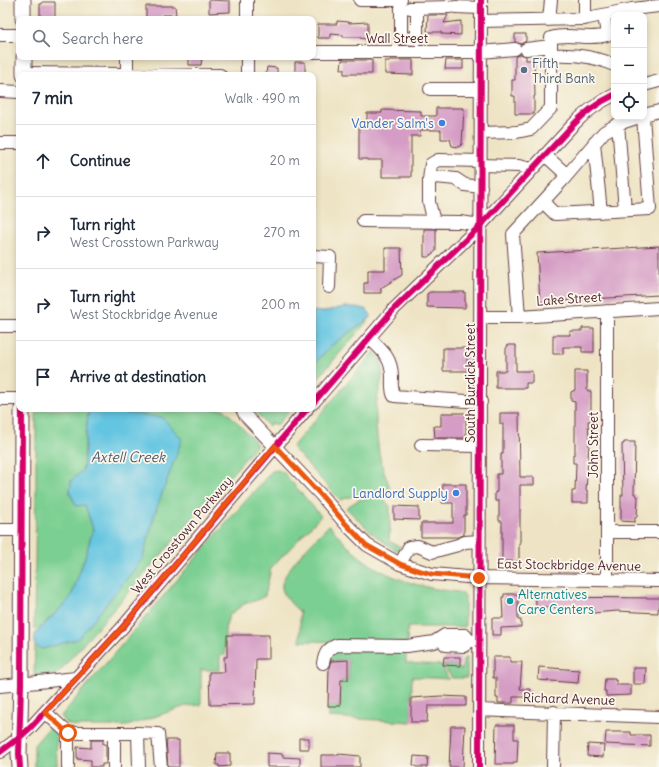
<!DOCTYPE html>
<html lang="en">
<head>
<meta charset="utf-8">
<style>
  :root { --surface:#fff; --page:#f6f6f7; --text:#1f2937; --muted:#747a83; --line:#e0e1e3 }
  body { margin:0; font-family:Delius,sans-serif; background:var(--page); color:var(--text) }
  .controls { position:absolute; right:12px; top:12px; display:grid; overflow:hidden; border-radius:8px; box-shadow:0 2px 6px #0003 }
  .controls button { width:36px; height:36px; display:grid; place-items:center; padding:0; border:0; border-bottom:1px solid var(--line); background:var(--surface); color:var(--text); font:20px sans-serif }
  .stop { position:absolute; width:12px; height:12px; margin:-9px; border:3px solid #ea580c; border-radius:50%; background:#fff }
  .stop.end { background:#ea580c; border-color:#fff; box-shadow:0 1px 4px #0008 }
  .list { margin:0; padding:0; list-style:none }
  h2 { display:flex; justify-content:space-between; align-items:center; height:52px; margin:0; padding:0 16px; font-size:17px }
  h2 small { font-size:13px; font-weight:400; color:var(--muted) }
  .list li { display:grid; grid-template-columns:26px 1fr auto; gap:12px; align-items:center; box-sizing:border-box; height:72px; padding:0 16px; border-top:1px solid var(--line) }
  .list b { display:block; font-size:15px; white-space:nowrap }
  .list p { margin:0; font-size:13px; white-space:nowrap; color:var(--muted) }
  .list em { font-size:13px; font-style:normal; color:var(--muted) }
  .icon { flex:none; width:22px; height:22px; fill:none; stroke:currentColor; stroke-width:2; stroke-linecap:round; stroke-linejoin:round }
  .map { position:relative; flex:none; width:659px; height:767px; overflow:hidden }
  .search { position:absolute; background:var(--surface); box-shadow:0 2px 6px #0003; left:16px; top:16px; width:300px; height:44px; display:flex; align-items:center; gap:10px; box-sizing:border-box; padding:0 14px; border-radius:8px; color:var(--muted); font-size:15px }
  .panel { position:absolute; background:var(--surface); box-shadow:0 2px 6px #0003; left:16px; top:72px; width:300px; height:340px; border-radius:8px }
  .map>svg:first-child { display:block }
  .green { fill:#7ccf92; stroke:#63775e }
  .water { fill:#63c5e1; stroke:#567286 }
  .building { fill:#d59dc5 }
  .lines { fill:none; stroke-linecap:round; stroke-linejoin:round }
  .minor-casing { stroke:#633d42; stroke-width:14 }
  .major-casing { stroke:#633d42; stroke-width:17 }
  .minor { stroke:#fff; stroke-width:12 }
  .major { stroke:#fff; stroke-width:15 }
  .cycleway-casing { stroke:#fbf7ec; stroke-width:8 }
  .cycleway { stroke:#d6006c; stroke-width:6 }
  .route { stroke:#ea580c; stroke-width:5 }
  .service-dot { fill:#5c6f8a; stroke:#fbf7ec; stroke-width:1.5 }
  .shop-dot { fill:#3f7fe0; stroke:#fbf7ec; stroke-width:1.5 }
  .culture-dot { fill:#0f9aa8; stroke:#fbf7ec; stroke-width:1.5 }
  .labels { text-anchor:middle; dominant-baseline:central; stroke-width:3.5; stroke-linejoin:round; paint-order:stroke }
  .street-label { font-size:13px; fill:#4a1f2b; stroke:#fbf7ec }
  .service-label { font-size:13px; fill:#4e5e75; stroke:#fbf7ec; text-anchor:start }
  .shop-label { font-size:13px; fill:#366cbe; stroke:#fbf7ec; text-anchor:end }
  .culture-label { font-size:13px; fill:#0d838f; stroke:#fbf7ec; text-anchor:start }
  .water-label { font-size:14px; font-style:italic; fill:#53596b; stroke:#fbf7ec }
</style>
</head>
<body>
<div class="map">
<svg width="659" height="767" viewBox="0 0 659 767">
  <rect width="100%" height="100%" fill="#fbf7ec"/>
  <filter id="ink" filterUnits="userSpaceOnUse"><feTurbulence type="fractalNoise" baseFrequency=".025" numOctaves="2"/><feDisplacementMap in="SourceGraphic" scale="8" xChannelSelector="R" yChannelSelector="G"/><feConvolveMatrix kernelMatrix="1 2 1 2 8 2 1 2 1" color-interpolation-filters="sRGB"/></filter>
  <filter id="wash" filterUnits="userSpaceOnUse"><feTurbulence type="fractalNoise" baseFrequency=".012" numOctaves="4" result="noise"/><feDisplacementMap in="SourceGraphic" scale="16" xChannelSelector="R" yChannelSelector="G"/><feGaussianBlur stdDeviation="0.9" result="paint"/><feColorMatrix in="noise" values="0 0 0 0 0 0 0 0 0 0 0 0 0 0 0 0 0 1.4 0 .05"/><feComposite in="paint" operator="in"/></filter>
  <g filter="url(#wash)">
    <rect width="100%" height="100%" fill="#eee4c5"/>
    <path class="green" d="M371,317L313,384V365L332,345Z
      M374,352C391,364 377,391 376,407C375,421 378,456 383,469C386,479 389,481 390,492C373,489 356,495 340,500L292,447Z
      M36,409L97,410L88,413L83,470L71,481L70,493L76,506L85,505L93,529L85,557L71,597L39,629H34L36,492Z
      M102,409H224L253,439L257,445L58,673L50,677H34L35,646L42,649L142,560L156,510L119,411Z
      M253,409H291L277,425L272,423L268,426Z
      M278,470L283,472L321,516L271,568L265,596L257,600L244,604L229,615L225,629V655H220V670H201V705L186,706L127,726H74L66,723L61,716L200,553L272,471Z
      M380,497L390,506V521L389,541L401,547L398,550H395L372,533L346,508L358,500Z
      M329,525C337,534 345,544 354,552C384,578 420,588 458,592L464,594L465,597V627H408L407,643L300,641V612C294,607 283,596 282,588C279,573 319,536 329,525Z
      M339,649L406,650V663L441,665L449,679L412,677L411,722L328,717V706H340L341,680H348V660L329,661L332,655Z
      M464,658H467V678H452L443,665L456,666L460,669H462L463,661Z
      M51,725L56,729L57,767H34V745Z"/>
    <path class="water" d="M344,307C353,307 370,306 371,317L332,345L313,365V311L322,312Z
      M97,410L162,417L182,439L156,510L142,560L78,639L42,649L35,646V634L71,597L85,557L93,529L85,505L76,506L70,493L71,481L83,470L88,412Z"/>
    <g id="blocks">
      <path class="building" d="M209,0L230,1V12L209,13Z
        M42,2H55V19H40V4H42Z
        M146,6H175L176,15H162V19H146Z
        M428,15H448L444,23L461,21V35L442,34L441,32H427Z
        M337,21L349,22V23L368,22V34H367V39L360,38V37H343V35L330,34V38H318V24H337Z
        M515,34H526V41L521,44L515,42Z
        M520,54L526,56V60H534L535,96H534V114H515V96H512V80H515V57Z
        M189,57H202L201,65H189Z
        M342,60H372V74H344V69H341Z
        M390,60H413V75L385,74V61H389Z
        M446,60H463V69H445Z
        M295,62H305V75H295Z
        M267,67L277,68V75H266Z
        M436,108H464L462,144L460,146L458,147L452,146L450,139H441V130H420V136H411V177H382V160H367V159H359V121H367V113H382V110L421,111V116H436Z
        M424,229H436V251L428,257H424Z
        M659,246V295L540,302L537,253Z
        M385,248H401L402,275L381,288V293H364V283H368V270H385Z
        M430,292H465V308L427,307V294Z
        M582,328H594V352H582V347H563V354H553V335H570V331H582Z
        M508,345H516V371H532V383H526V388H496V371H506V349Z
        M443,348H467V371H443Z
        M575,371H587V390L588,391H591V421H588L589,444L586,491H588V503H572V491H575L576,463H573V454H575V402L571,401V392L575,390Z
        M441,413H466V438H435L434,426H441Z
        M500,413H519L520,477H534V485H520V543H519V561H502V521H499V501H495V492H497V474H501V454H503V424H500Z
        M624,442H635L634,494H636V496H638L637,517H635V522L621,521V495H623L622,444H624Z
        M443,484H466V515H464V535L458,537H421V523H453V503H442Z
        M394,506L419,507V520L394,519Z
        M504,594H518V620H521V627L501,628V635H492V618H503L502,597H504Z
        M536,597L659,598L658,613L617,611L593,613V608L536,607Z
        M227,635H269V659H256L255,704L210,705L209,672H225L224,657H227Z
        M444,657H460V666L443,665Z
        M493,657H510V662H522L520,689H530L531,697H513V703H498V698H496V678H493Z
        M348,660V680H341L340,706H328L329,667L331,661Z
        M539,667L579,670L578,683L538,680Z
        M633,668H646L645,684H633Z
        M605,679H615V681H617V685H631V695L606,696V691H604Z
        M441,696L466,697V706H428L427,722H411V698Z
        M496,725H514V739H518L517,762H514V764H495Z
        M451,726H465L463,767H449Z
        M606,732H631V735H650V746L605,744Z
        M299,738H309V749H299Z
        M91,740H103V744H106V764H102V767H91V760L77,759V747L91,748Z
        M166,740H179V767H168Z
        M588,744L604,745L603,757L587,756Z
        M217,753H230V766L219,767V765H216Z
        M267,753L283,754V757L300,758V767H267Z
        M339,754L360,756V767H321V755H339Z
        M414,756L428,757L427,767H416V766L413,765Z"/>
    </g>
  </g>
  <g filter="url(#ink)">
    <use href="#blocks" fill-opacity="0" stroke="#633d42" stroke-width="1"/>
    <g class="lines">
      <defs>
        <path id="minor" d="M360,0H401
          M455,7L481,8
          M401,8V38L417,39V8
          M410,8L450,7
          M247,19V0
          M585,19V0
          M549,20L551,0
          M481,21L583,19L632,9L659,6
          M0,35H19
          M526,49L551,46
          M313,52H481L515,49
          M552,55C573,54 595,56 614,65
          M24,73L220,75
          M127,74V57
          M247,75V57
          M644,85L659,81
          M430,89H481
          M0,91L19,92
          M644,115L659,111
          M618,124L625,210
          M481,133L517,132L531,129L551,108V38C570,32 587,41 607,35L604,15
          M0,143H19
          M594,143L601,212
          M545,155L567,175
          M481,165L519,166L532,169
          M429,180L431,164L438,160L481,161
          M543,202L555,214L650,209L643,117
          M363,221L460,222L481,225
          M434,222L429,202V180L436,177L456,179L465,185L481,187
          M313,256L330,257L329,287
          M607,311V580
          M481,317H519L659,308
          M519,317L513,234L562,181L604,132L618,124L639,117
          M0,326H19
          M369,338C382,350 392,358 392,377C392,383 391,391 394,396L481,402
          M0,399H19
          M313,403L394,309L481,225L571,127C584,113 597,103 614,95
          M242,409L245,415L320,494L345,523L367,545L400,564L432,574L479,578L659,581
          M421,445L480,446
          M0,530H21
          M607,532H659
          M400,564L409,547L418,546L432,552L458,545L465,542L479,541
          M439,639L446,645L464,646L470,641
          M323,663C325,653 327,649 337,645L407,646L434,642L445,635H465L470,641H479
          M0,686L76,678
          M479,710L659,717
          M45,712L68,733H138L139,767
          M68,733V767
          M114,733V767
          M138,733L158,734L161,767
          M0,752L20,737L31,727L122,628L307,409
          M479,767L481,0
          M553,767L554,712"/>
        <path id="major" d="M23,0V19
          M24,57V75
          M20,767L19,754L21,684L22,409"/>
      </defs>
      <use href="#minor" class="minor-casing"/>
      <use href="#major" class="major-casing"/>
      <use href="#minor" class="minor"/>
      <use href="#major" class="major"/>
      <defs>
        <path id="cycleway" d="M313,403L394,309L481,225L571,127C584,113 597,103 614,95
          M0,752L20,737L31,727L122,628L307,409
          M20,767L19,754L21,684L22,409
          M479,767L481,0"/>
      </defs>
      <use href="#cycleway" class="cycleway-casing"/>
      <use href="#cycleway" class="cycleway"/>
    </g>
  </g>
  <g class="lines" filter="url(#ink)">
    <path class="route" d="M68,733L45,712L122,628L275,446L320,494L345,523L366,545L400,564L417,570L432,574L479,578"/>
  </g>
  <circle class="service-dot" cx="524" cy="70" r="4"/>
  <g class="shop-dot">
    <circle cx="442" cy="123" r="4"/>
    <circle cx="456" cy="493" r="4"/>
  </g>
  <circle class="culture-dot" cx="510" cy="601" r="4"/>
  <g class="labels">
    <g class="street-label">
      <text x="397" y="38">Wall Street</text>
      <text transform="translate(569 299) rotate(-4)">Lake Street</text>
      <text transform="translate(470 383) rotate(-90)">South Burdick Street</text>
      <text transform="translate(593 445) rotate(-90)">John Street</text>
      <text transform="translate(182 535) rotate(-50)">West Crosstown Parkway</text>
      <text transform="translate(569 565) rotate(1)">East Stockbridge Avenue</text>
      <text transform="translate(569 699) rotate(2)">Richard Avenue</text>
    </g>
    <g class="service-label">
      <text x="532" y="63">Fifth<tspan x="532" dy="15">Third Bank</tspan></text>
    </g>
    <g class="shop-label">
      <text x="434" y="123">Vander Salm's</text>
      <text x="448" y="493">Landlord Supply</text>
    </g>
    <g class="culture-label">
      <text x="518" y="594">Alternatives<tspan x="518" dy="15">Care Centers</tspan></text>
    </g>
    <g class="water-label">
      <text x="128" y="457">Axtell Creek</text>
    </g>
  </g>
</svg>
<div class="controls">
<button>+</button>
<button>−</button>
<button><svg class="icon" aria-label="locate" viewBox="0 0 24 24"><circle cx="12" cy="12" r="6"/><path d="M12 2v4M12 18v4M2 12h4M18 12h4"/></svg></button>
</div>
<div class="stop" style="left:68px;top:733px"></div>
<div class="stop end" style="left:479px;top:578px"></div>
<div class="search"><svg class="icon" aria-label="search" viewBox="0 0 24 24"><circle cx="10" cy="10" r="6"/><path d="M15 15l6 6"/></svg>Search here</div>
<section class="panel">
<h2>7 min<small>Walk · 490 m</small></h2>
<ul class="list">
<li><svg class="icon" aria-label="ahead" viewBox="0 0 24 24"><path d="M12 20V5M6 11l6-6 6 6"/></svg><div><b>Continue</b></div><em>20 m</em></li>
<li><svg class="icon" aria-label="right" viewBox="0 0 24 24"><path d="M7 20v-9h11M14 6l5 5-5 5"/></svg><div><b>Turn right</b><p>West Crosstown Parkway</p></div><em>270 m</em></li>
<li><svg class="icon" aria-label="right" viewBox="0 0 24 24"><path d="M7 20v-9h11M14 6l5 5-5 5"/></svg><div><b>Turn right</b><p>West Stockbridge Avenue</p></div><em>200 m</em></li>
<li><svg class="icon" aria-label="arrive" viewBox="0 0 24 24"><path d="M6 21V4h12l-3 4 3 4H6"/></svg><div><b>Arrive at destination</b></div></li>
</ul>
</section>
</div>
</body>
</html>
